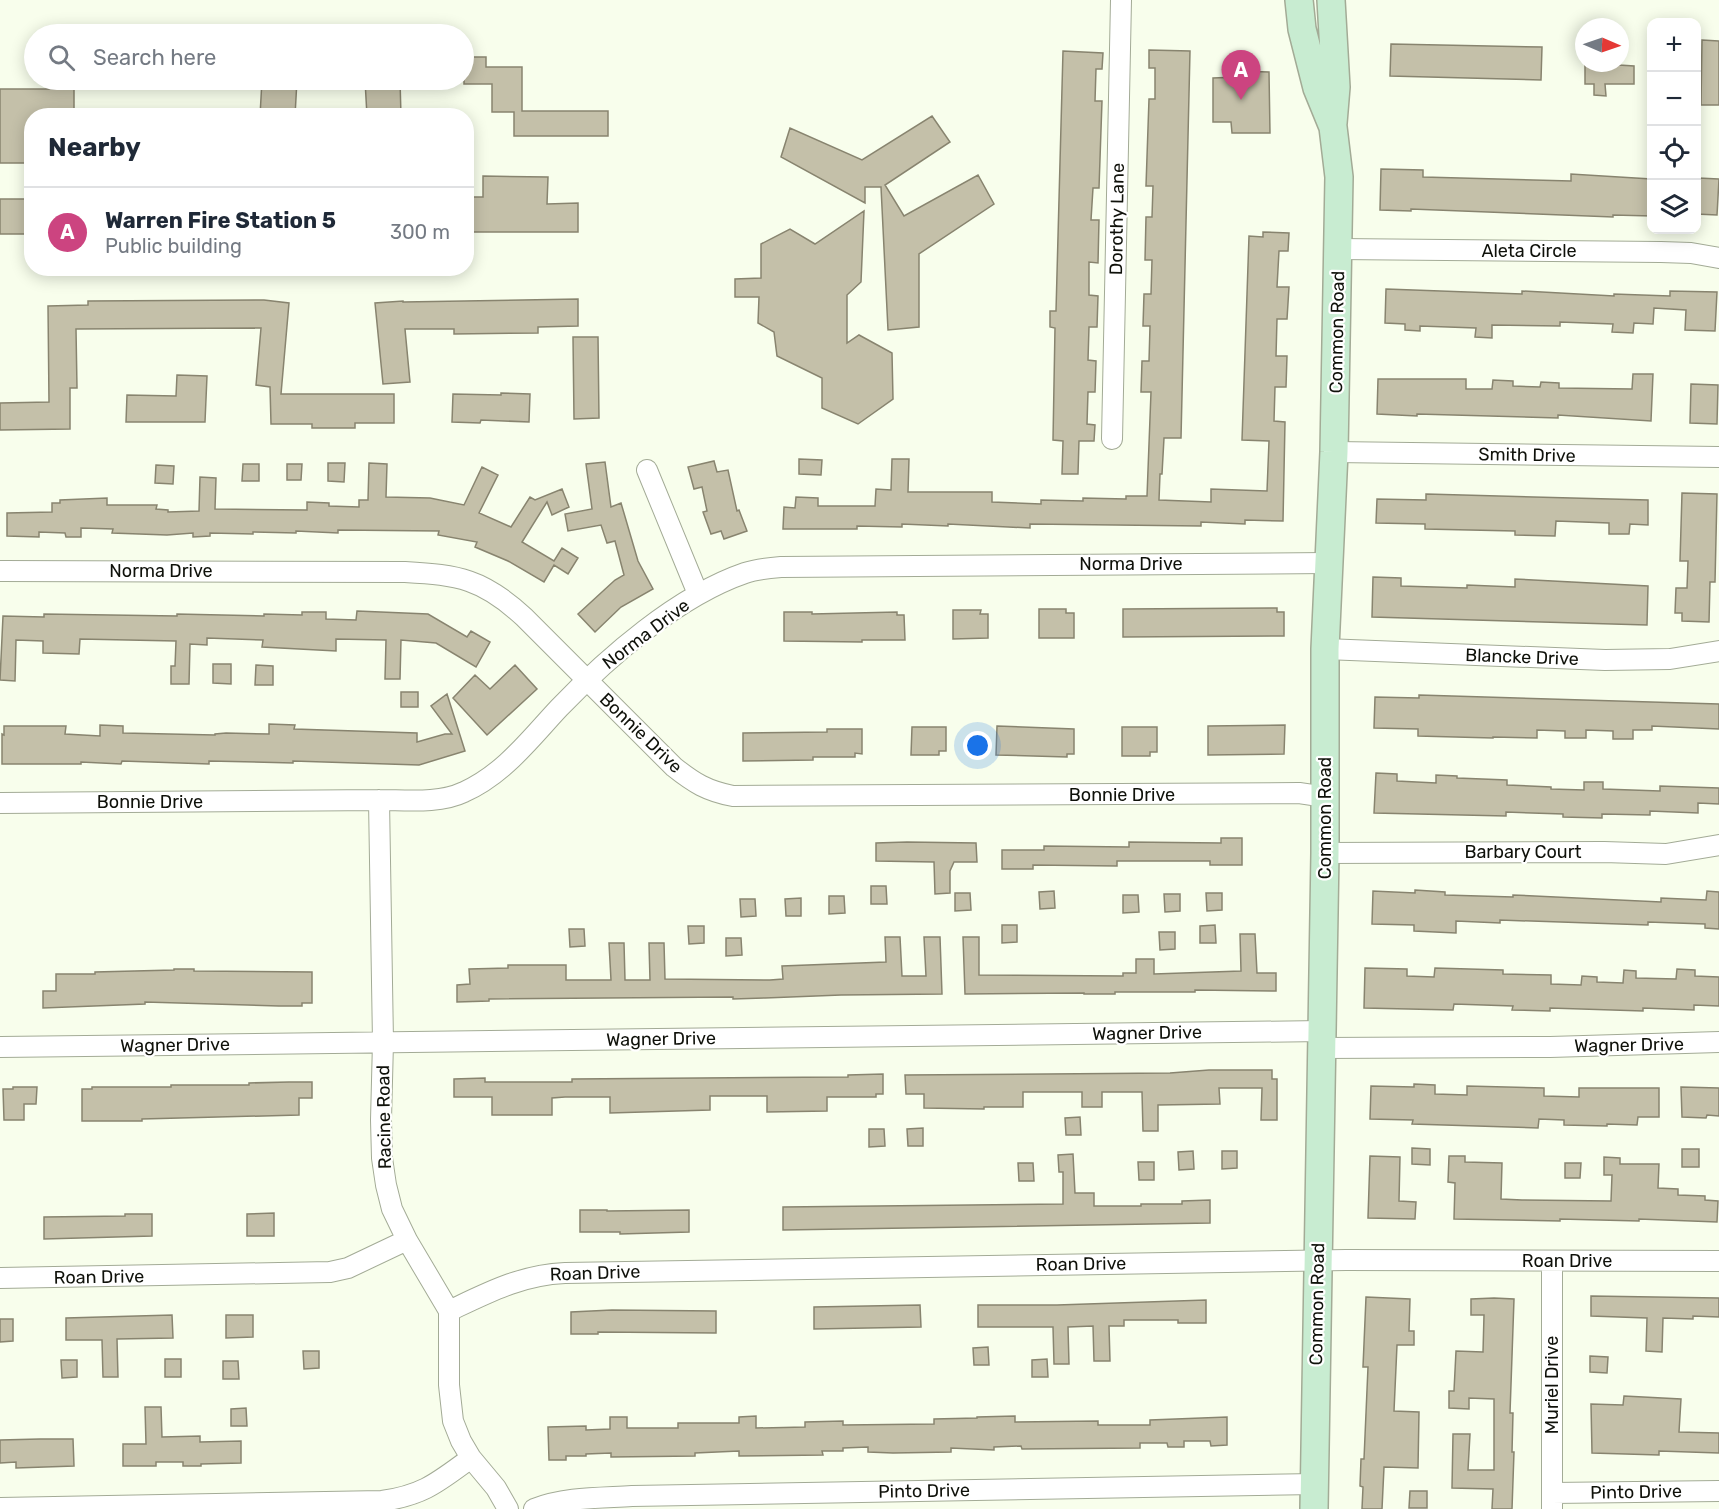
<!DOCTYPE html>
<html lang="en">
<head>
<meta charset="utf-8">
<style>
  :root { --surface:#fff; --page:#f2f2f3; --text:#1f2937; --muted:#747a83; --line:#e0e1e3; --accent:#cc4480 }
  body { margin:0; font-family:Rubik,sans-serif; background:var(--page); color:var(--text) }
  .controls { position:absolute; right:18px; top:18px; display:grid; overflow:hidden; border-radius:12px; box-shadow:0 3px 15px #0003 }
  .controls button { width:54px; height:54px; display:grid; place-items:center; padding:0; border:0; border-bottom:2px solid var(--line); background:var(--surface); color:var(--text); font:30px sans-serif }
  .compass { position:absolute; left:1575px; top:18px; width:54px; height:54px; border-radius:50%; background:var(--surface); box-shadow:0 3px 15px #0003; rotate:92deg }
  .you { position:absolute; left:978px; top:746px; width:21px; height:21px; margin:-15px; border:4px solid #fff; border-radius:50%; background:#1a73e8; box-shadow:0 0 0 9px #1a73e833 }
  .badge { display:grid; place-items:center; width:39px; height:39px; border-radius:50%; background:var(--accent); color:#fff; font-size:20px; font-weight:700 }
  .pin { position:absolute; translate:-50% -50px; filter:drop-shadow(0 2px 3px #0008) }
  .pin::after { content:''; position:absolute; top:32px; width:21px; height:18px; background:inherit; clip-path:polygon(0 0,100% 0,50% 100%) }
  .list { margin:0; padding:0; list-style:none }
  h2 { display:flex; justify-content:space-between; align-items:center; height:78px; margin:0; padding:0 24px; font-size:26px }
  h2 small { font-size:20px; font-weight:400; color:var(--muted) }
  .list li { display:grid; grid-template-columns:39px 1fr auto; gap:18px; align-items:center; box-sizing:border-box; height:90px; padding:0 24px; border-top:2px solid var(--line) }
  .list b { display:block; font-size:22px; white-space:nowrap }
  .list p { margin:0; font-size:20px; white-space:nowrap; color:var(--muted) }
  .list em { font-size:20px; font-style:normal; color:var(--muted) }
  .icon { flex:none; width:33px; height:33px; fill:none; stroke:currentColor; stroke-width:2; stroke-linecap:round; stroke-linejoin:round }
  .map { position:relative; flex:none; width:1719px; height:1509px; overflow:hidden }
  .search { position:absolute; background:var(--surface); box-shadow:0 3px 15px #0003; left:24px; top:24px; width:450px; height:66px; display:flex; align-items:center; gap:15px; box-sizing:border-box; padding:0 21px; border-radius:33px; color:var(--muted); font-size:22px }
  .panel { position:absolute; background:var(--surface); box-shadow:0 3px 15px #0003; left:24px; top:108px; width:450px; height:168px; border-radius:24px }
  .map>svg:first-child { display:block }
  .building { fill:#c4c0a9; stroke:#88846f; stroke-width:1.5 }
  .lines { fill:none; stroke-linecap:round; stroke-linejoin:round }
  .street-casing { stroke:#a3ab96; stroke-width:22 }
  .secondary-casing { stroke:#a3ab96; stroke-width:30 }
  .street { stroke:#fff; stroke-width:20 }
  .secondary { stroke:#c8ecd1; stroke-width:27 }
  .labels { text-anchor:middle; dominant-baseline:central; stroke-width:4.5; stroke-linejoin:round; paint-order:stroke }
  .street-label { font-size:18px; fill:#0f110a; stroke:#fff }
</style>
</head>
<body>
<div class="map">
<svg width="1719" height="1509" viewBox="0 0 1719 1509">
  <rect width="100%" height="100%" fill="#f8feec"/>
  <path class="building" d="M1702,40L1719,41V105H1701Z
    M1391,44L1542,47L1541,80L1390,76Z
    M1149,50L1190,51L1181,438H1164L1162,474H1160L1159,500L1211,502V489L1267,491L1269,441L1242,440L1249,236L1263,237V232L1289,233L1288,251H1279L1277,287H1289L1287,319H1277L1276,356H1287L1286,387H1275L1274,421L1285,422L1283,521L1245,520V524L1201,522V526L1030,524V528L948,524V526L902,524V527L857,526V529H783L784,507L795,508L796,497L818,498V506H875L876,489L891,490L892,459H909L908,492H992V502L1041,504V500L1083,501V498L1126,499V496H1147L1151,392H1141L1142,361H1149L1150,326H1143L1144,294H1151L1152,260H1145L1146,217H1152L1153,186H1146L1149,99H1155V68H1149Z
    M1063,51L1103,53L1102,69H1096L1095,101H1102L1099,188H1093L1091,220H1099L1098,263L1089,262V295L1098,296L1097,327H1089L1088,360L1096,361L1095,392H1088L1087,424L1095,425L1094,441H1079L1078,474H1062L1063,441L1053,440L1055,328L1050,327V311H1056Z
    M464,57H486V67H522V111H608V136H514V112H492V84H464Z
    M1585,63H1619V65L1634,66V84H1605L1606,96L1594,95V84H1585Z
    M1237,71L1269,72L1270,133H1232L1231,122H1213V78L1238,77Z
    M262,80H297L295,116H260Z
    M365,80H400L401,116H367Z
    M0,89H74V116H32V163H0Z
    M932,116L950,142L885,185L904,216L978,175L994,204L919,254V327L888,330L881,187H865V203L781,157L790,128L862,160Z
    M1381,169L1423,170V177L1571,181V174L1651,179L1652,216L1613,215V217L1411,209V211L1380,210Z
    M483,176L548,177L547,204L578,203V232H466V197H483Z
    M1698,178L1719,179L1717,215L1696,214Z
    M0,199H30V204H32V234H0Z
    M864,211L861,282L847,295V343L859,335L892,353L893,399L858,424L822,408V378L777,356L774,332L758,323L759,297H735V279L761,278V244L790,229L815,244Z
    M1386,289L1522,294V291L1614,296V294L1670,296V291L1717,292L1715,331L1685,330L1686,310L1654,308L1653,324L1634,323L1633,333L1612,332L1613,324L1560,322V326L1492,325V338L1475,337L1476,328L1420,326V331L1405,330V324L1385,323Z
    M578,299V326L538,327V333L454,334V329H405L410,382L383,384L375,303L403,301V302Z
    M264,300L289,303L281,394H394V423H355V428H312V424H271L270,387L256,385L261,328L76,329L77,388H70V429L0,430V403L49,402L48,306L88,305V301Z
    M573,337H598L599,418L574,419Z
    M1633,374H1653L1651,421L1558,415V418L1417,414V416L1377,414L1378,379H1466V389H1492L1493,380L1513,381V386L1540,387L1541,382L1559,383V388L1632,389Z
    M177,375L207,376L205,422H126L127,395L176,396Z
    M1691,384L1718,385L1717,424L1690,423Z
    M501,393L530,394L529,422L481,420L480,423L452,422L453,394L501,395Z
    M799,459L822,460L821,475L799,474Z
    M714,461L717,472L728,470L737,511L739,510L747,531L724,539L721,531L711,534L703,512L707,511L702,487L694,489L688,467Z
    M605,462L611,507L621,503L638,561L653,589L621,607L595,632L578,614L615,580L624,575L615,541L607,543L601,525L568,531L565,514L592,509L586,464Z
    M328,463H345L344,482L328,481Z
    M369,463L387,464L386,497L430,498L464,505L482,467L498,475L479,513L511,527L530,497L535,500L562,489L569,507L552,515L547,502L522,542L554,561L562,548L578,558L568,574L554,565L544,582L508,561L475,547L477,542L438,535L439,531L338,530V533L296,531V533L253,532V534L210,533V536L193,537V533L167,535L112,533L113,529L81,528V537H66L65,533L39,532V537L7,536V513L52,512V503H60V500L107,498V505H157L156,509L168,510V512L199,511L200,477L216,478L215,509L307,510V502L329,503V506L359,507V500H368Z
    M243,464H259V481H242Z
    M287,464H302L301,480H287Z
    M156,465L174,466L173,484L155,483Z
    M1682,493L1717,494L1715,582H1710L1709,622L1682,621V613H1675L1676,588H1687L1688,561H1680Z
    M1426,494L1648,500V525L1630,524L1629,534H1609V523L1556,521L1555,536L1515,535V531L1425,529V524L1376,523L1377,499L1426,500Z
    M1373,577L1401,578V586L1467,588V585L1515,587V579L1648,586L1647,625L1372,617Z
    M1277,608V612H1284V636L1123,637V609Z
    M1039,609H1066V613H1074V638H1039Z
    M953,610H981L980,614H988V638L953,639Z
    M357,611L428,614L467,637L471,631L490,642L476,667L436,643L401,640L400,679H385L386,640L336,639V651L262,647L263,640L207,638V645L190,644L189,684H171V666H175L176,641L80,639L79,654L43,653V641L16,640L15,681L0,680L3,616L44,617V614L177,616V614L264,616V614L302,615V612H326V619L356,620Z
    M784,612H812V614L897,612V615H904L905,640H862V642L784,641Z
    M213,664H231V684L213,683Z
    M256,665L273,666V685H255Z
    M515,665L537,689L487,735L453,698L475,675L490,689Z
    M401,692H418V707H401Z
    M447,694L465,751L419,765L293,761V763L209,761V764L122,761L121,764L81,762V764H2V734L4,735V726H66L65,734L100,736V725L123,726V733L215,735V734L226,733L269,734V724L295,725L294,729L417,733V742L445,734H452L431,706Z
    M1419,695L1719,704V729L1652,726V730H1633V739H1613V731L1586,730V738H1565V731L1537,730V738L1493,737V738L1418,736V729L1374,728L1375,697L1419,698Z
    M1285,725L1284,754L1208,755V726Z
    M997,726L1074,729V754H1067V757L996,755Z
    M912,727H946V751H939V755H911Z
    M1122,727H1157V752H1150V756H1122Z
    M827,729H862V754L855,753V757H813V760L743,761V733L827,732Z
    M1376,773L1397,774V781L1436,783V775L1457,776V778L1507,780V785L1551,787V789L1584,790V782H1603V789L1660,791V786L1719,788V804L1698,803V813L1650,811V815L1602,814V818L1563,817V814L1506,812V816L1374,813Z
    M1221,838H1242V865H1210V861H1117V866L1033,865V869H1002V850H1044V846L1129,847V842L1221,843Z
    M907,842L976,843L977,862H954L950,871V893L935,894L934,862L876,861V843Z
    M871,886H886L887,904H871Z
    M1415,890L1445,892V895L1513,897V895L1661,902V898L1706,900L1707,891L1719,892V929L1705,928V924L1648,922V925L1500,920V923L1456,921V933L1414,931V925L1372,924L1373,891L1415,893Z
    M1054,891L1055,908L1040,909L1039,892Z
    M955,893H970L971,910L955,911Z
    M1206,893H1222V910L1207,911Z
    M1164,894H1180V911L1165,912Z
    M1123,895H1138L1139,912L1123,913Z
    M829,896H844L845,913L829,914Z
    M801,898V916H786L785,899Z
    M740,899H755L756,916L741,917Z
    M1002,925H1017V942L1002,943Z
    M1215,925L1216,943H1200V926Z
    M688,926H704V943L689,944Z
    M569,929H584L585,946L570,947Z
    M1159,932H1175V949L1160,950Z
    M1240,934H1255L1257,973H1276V991L1195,990V992H1115V994H1084V993L965,994L963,937H979V975L1123,976V973H1136V959H1154V974L1241,971Z
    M885,937H900L902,976H926L924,937H940L942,994L841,995L765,998L733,999V997L489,999V1001L457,1002V985L470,984L469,969L508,968V965H566V980H611L609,943H624L625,980H650L649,943H664L665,979L770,980L783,979L782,966L886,962Z
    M726,938H741L742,955L726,956Z
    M1365,968L1407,969V976L1434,977L1435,968L1503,970V974L1551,975V984L1581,985L1582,976L1597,977V982L1623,983L1624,970L1636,971V978L1676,979L1677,969L1695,970V976L1719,977V1006L1694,1005V1010L1643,1008V1011L1550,1008V1011L1512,1010L1513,1006L1454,1004L1453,1010L1364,1008Z
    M174,969H194V971L312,972V1003H302V1006H279L145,1002V1004L43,1008V991H56V974H95V972L174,970Z
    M1209,1070H1272V1079H1277V1120H1261L1262,1088H1219L1220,1104L1158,1105V1131H1143L1142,1092H1102V1107H1082V1092H1023V1107H984V1109L924,1108V1094H906L905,1075L1170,1073Z
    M883,1074V1094H876V1097H827V1111L767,1112V1096H710V1110L610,1113V1097H565L552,1098V1115H492V1097H454V1079L485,1078V1082H572V1079L848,1077V1075Z
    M289,1082H312V1098H299V1115L142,1119V1121H82V1089H92V1087H171V1085H249V1083Z
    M1414,1084L1435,1085V1094L1467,1095V1086L1544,1088V1096L1579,1097V1088H1659V1117H1638L1637,1125L1607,1124V1126L1564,1125V1120L1539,1119L1538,1128L1412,1124L1413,1120L1370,1119L1371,1086L1414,1087Z
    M13,1087H37L36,1104H24V1120H4L3,1089H13Z
    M1681,1087L1719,1088V1116L1707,1115L1706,1118L1682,1117Z
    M1080,1117L1081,1135H1066L1065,1118Z
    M923,1128V1146H908L907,1129Z
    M869,1129H884L885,1146L869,1147Z
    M1412,1148L1430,1149V1165L1412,1164Z
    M1682,1149H1699V1167H1682Z
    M1193,1151L1194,1169L1179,1170L1178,1152Z
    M1222,1151H1237V1168L1222,1169Z
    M1073,1154L1075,1193H1094V1206H1141V1204H1182V1201L1210,1200V1223L783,1230V1207L1063,1204V1172H1059L1058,1155Z
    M1370,1156L1400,1157L1399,1201L1416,1202L1415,1219L1368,1218Z
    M1449,1156H1465V1162L1502,1163L1501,1199L1522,1200L1611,1201L1612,1175H1604V1157L1620,1158V1164H1659L1658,1188L1678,1189V1195L1705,1196V1200L1718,1201L1717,1222L1639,1219V1221L1560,1219V1221L1454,1219L1455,1183L1448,1182Z
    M1138,1162H1154V1180H1139Z
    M1018,1163H1033L1034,1181H1019Z
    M1565,1163H1581L1580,1178H1565Z
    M580,1210H607V1211L689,1210V1232L620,1234V1232H580Z
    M274,1213V1236H247V1214Z
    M125,1214H152V1236L44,1239V1217L125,1216Z
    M1591,1296L1719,1298V1317L1693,1316V1319L1663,1318L1662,1352L1646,1351L1647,1318L1591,1316Z
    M1366,1297L1410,1299L1409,1331H1414V1345H1397L1394,1411L1419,1412L1418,1468L1384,1467L1382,1509H1362L1363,1487L1360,1486L1361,1459H1364L1368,1367H1363Z
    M1494,1298L1514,1299L1510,1413H1513L1512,1452H1514L1512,1509H1492L1493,1489L1452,1488L1453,1434H1470L1468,1470H1494V1399L1469,1398V1409L1449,1408V1391H1454L1456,1351L1483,1352L1484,1315H1471V1299Z
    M1206,1300V1323H1178V1320H1124V1326H1109L1110,1361H1094L1093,1326L1068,1327L1069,1364H1054L1053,1327H978V1305H1057Z
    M920,1305L921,1327L814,1329V1307Z
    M612,1310L716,1311V1333L598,1332V1334H571V1312Z
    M172,1315L173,1338L117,1339L118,1377H103L102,1340H66V1318Z
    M226,1315H253V1337L226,1338Z
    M0,1319H13V1341L0,1342Z
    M988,1347L989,1365H974L973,1348Z
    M303,1351H319V1368L304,1369Z
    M1590,1356L1608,1357L1607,1373L1590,1372Z
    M165,1359H181V1377H165Z
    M1047,1359L1048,1377H1032V1360Z
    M61,1360H77V1377L62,1378Z
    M223,1361H238L239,1379H223Z
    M1624,1396L1681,1399L1679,1432L1719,1433V1453L1659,1451V1455L1592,1453L1591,1404L1623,1405Z
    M145,1407H161L162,1437L200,1436V1442L241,1441V1463L201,1464V1466H183V1462H156V1466H123V1444H146Z
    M246,1408L247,1426H231V1409Z
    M756,1416V1428L805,1427V1422L843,1421V1425L934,1424V1419L977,1418V1417L1015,1416V1422L1098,1421V1425H1150V1420L1227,1417V1445L1211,1446L1210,1441H1184V1447H1168L1167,1443H1140V1448L1022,1449L1021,1446L994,1447V1450L951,1448V1452L893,1453L868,1452V1447L843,1448V1451H822L823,1455L739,1456V1451L695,1453V1456L611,1457V1453L586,1454V1456H566V1460H549L548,1427L586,1426V1430L610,1429V1417H627V1428H678V1423H739V1417Z
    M40,1439H73L74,1466L16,1468V1462L0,1463V1440Z
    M1410,1491H1427V1508H1409Z"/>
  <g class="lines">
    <defs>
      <path id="street" d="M1338,249L1661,252L1691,253L1719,258
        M1112,439L1121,0
        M1334,452L1719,457
        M647,470L698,594
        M0,571L405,572C459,575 483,579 524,617L674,767C694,783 707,791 733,796L1299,793L1326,797
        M1325,649L1605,660L1670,659L1719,651
        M379,800L383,1042L381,1120L382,1158L386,1185L392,1209L407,1240L449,1311V1385L453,1421L461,1441L471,1458L496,1488L508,1509
        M0,803L379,800C406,800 439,804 464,792C504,774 530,739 559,708C608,657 678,596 745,573C757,569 769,568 781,567L1328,563
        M1325,853L1604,852L1666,854L1719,845
        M0,1047L1322,1031
        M1322,1048L1550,1047L1719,1042
        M1552,1261V1509
        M0,1278L330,1272L348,1268L407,1240
        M449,1311C489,1292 521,1275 565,1273L1346,1260L1719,1261
        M1552,1493L1719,1491
        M0,1508L382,1501C424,1495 438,1482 471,1458
        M534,1509C565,1497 599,1498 632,1496L1315,1484"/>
      <path id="secondary" d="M1299,0L1302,29L1317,88L1333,127L1339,177L1334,452L1325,649V853L1314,1509
        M1331,0L1336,87L1333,123"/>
    </defs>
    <use href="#street" class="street-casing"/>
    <use href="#secondary" class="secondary-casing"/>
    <use href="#street" class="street"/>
    <use href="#secondary" class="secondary"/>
  </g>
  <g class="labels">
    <g class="street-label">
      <text transform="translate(1117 219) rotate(-89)">Dorothy Lane</text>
      <text x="1529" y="251">Aleta Circle</text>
      <text transform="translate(1337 332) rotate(-89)">Common Road</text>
      <text transform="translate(1527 455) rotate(1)">Smith Drive</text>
      <text x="1131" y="564">Norma Drive</text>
      <text x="161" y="571">Norma Drive</text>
      <text transform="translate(646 634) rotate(-37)">Norma Drive</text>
      <text transform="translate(1522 657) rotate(2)">Blancke Drive</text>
      <text transform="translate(641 733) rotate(44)">Bonnie Drive</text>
      <text x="1122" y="795">Bonnie Drive</text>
      <text x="150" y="802">Bonnie Drive</text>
      <text transform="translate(1325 818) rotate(-90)">Common Road</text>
      <text x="1523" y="852">Barbary Court</text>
      <text transform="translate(1147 1033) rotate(-1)">Wagner Drive</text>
      <text transform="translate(661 1039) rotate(-1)">Wagner Drive</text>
      <text transform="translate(175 1045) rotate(-1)">Wagner Drive</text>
      <text transform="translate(1629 1045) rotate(-1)">Wagner Drive</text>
      <text transform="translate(384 1117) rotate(-91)">Racine Road</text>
      <text x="1567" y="1261">Roan Drive</text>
      <text transform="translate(1081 1264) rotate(-1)">Roan Drive</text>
      <text transform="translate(595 1273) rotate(-2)">Roan Drive</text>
      <text transform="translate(99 1277) rotate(-1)">Roan Drive</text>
      <text transform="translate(1317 1304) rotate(-89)">Common Road</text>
      <text transform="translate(1552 1385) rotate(-90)">Muriel Drive</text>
      <text transform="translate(924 1491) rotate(-1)">Pinto Drive</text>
      <text transform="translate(1636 1492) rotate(-1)">Pinto Drive</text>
    </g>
  </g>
</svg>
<div class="controls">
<button>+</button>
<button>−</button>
<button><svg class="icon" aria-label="locate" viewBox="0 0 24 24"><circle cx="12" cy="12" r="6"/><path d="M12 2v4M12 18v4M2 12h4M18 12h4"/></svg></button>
<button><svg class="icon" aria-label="layers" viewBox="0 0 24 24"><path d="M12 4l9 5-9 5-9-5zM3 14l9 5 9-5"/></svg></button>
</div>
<svg class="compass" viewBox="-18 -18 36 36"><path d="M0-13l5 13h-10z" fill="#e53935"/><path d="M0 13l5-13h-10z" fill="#747a83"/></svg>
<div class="you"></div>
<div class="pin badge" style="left:1241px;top:100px">A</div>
<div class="search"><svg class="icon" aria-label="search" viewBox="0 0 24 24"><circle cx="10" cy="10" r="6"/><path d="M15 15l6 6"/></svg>Search here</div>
<section class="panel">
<h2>Nearby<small></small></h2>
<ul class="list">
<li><span class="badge">A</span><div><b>Warren Fire Station 5</b><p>Public building</p></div><em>300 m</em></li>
</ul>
</section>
</div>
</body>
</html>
